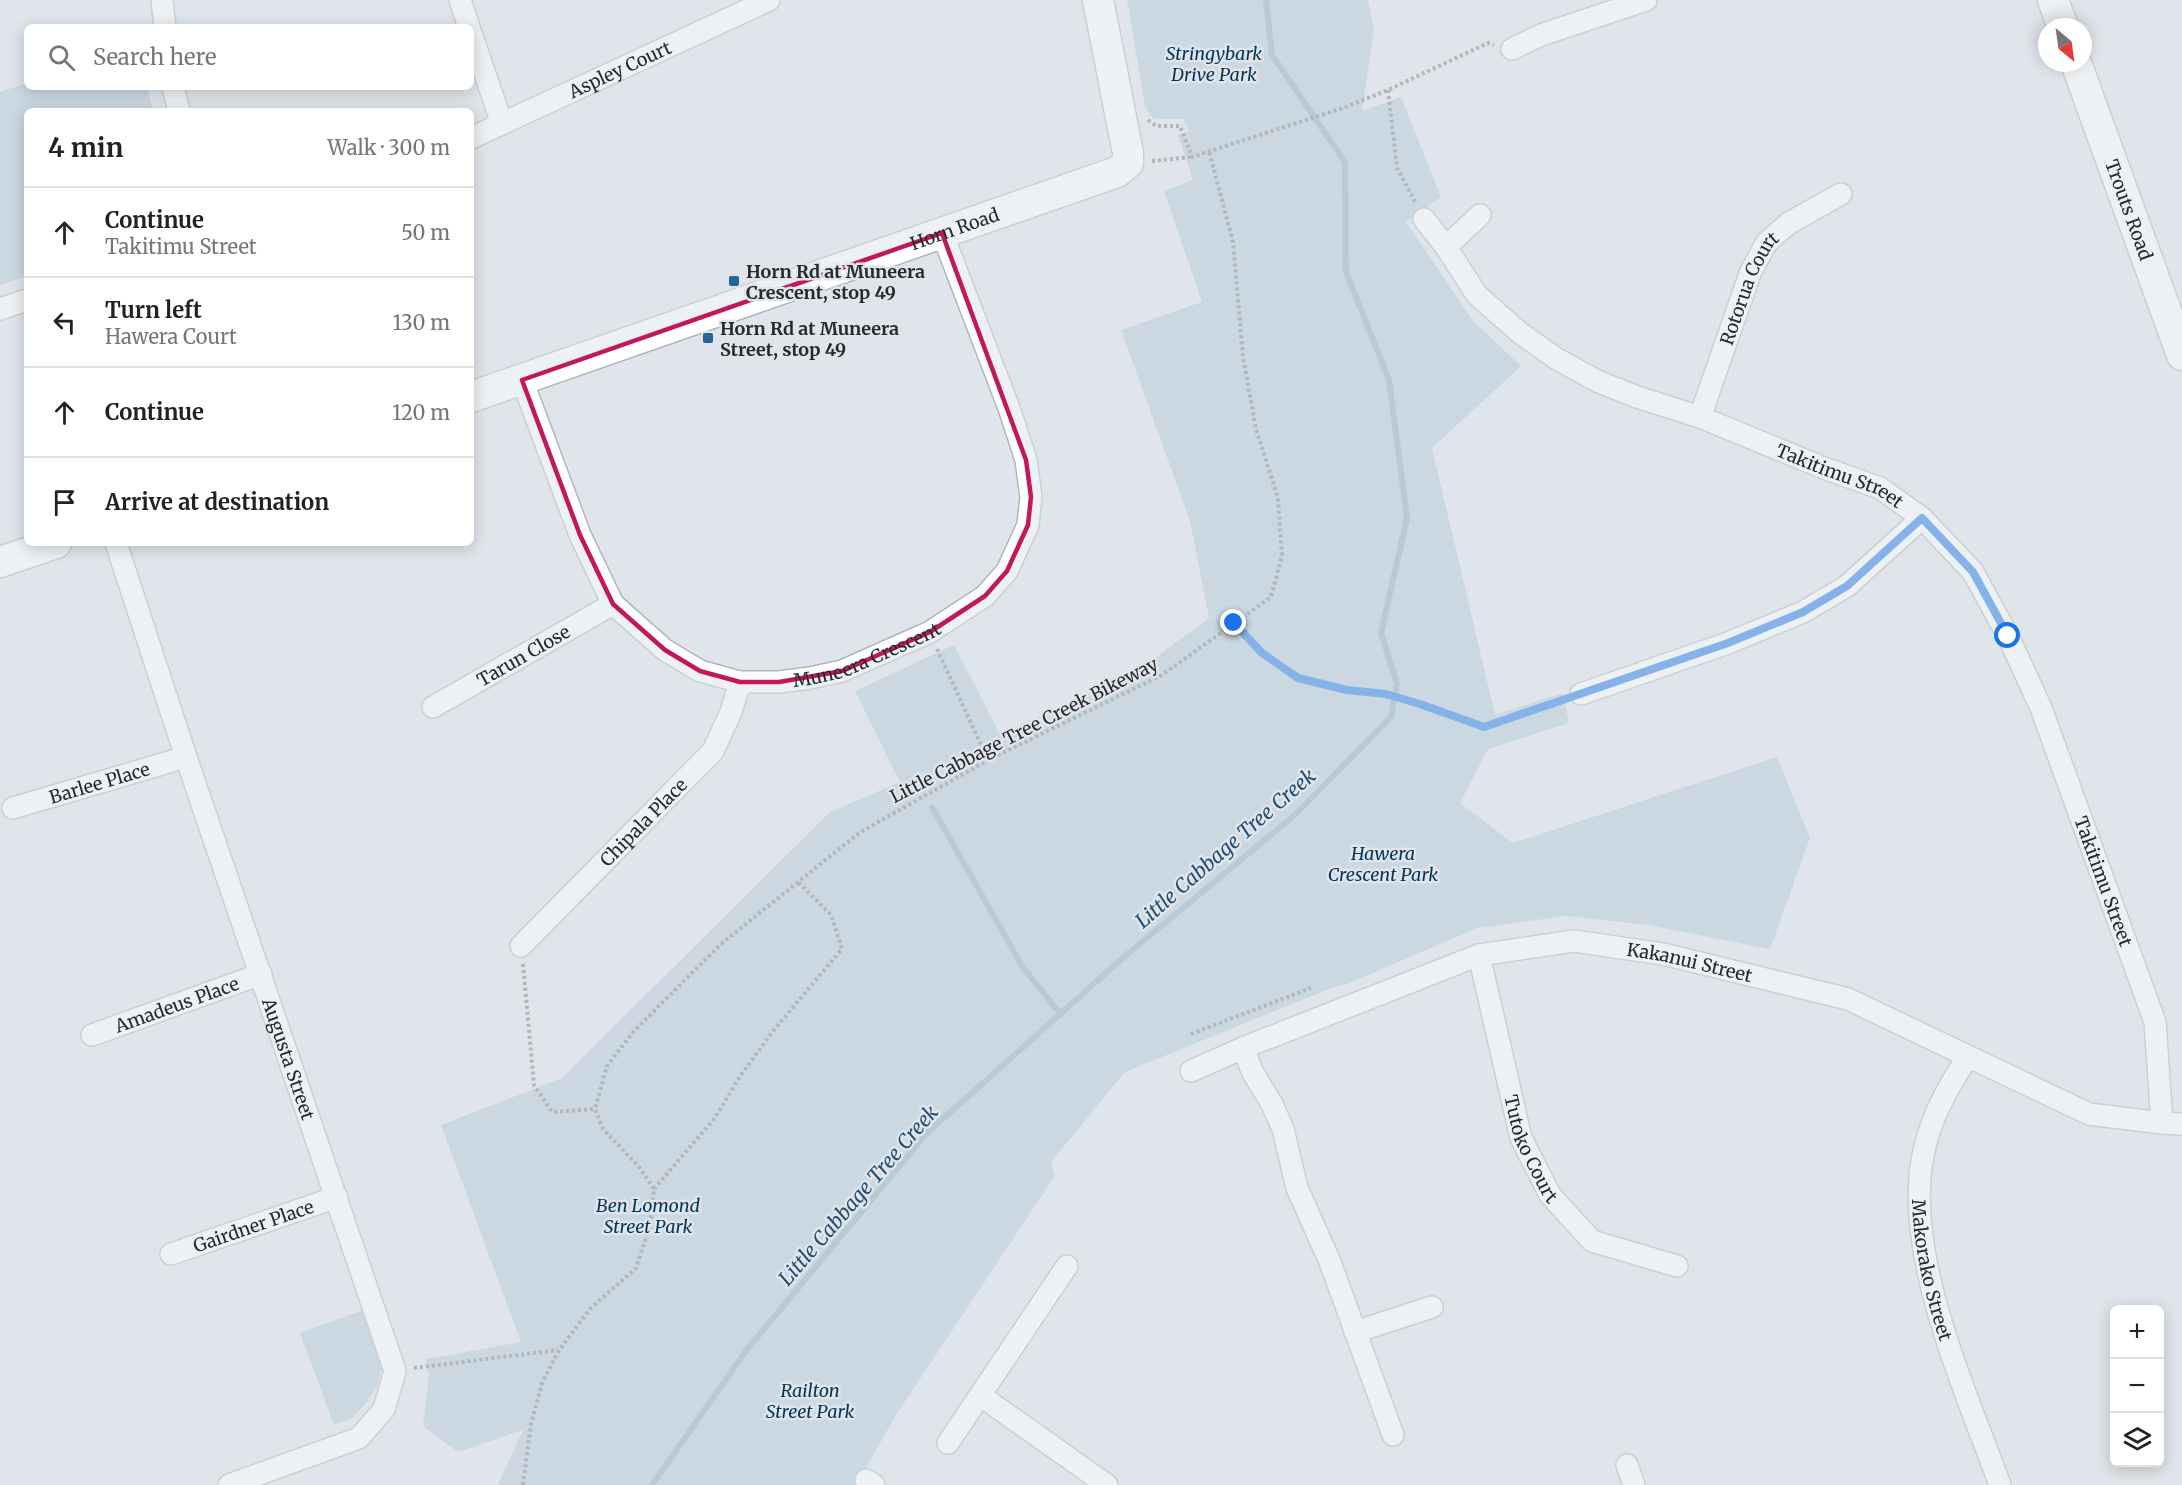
<!DOCTYPE html>
<html lang="en">
<head>
<meta charset="utf-8">
<style>
  :root { --surface:#fff; --page:#f6f6f6; --text:#222; --muted:#767676; --line:#e0e0e0 }
  body { margin:0; font-family:Merriweather,serif; background:var(--page); color:var(--text) }
  .controls { position:absolute; right:18px; bottom:18px; display:grid; overflow:hidden; border-radius:9px; box-shadow:0 3px 15px #0003 }
  .controls button { width:54px; height:54px; display:grid; place-items:center; padding:0; border:0; border-bottom:2px solid var(--line); background:var(--surface); color:var(--text); font:30px sans-serif }
  .compass { position:absolute; left:2038px; top:18px; width:54px; height:54px; border-radius:50%; background:var(--surface); box-shadow:0 3px 15px #0003; rotate:151deg }
  .stop { position:absolute; width:18px; height:18px; margin:-14px; border:4px solid #1a73e8; border-radius:50%; background:#fff }
  .stop.end { background:#1a73e8; border-color:#fff; box-shadow:0 2px 6px #0008 }
  .list { margin:0; padding:0; list-style:none }
  h2 { display:flex; justify-content:space-between; align-items:center; height:78px; margin:0; padding:0 24px; font-size:26px }
  h2 small { font-size:20px; font-weight:400; color:var(--muted) }
  .list li { display:grid; grid-template-columns:39px 1fr auto; gap:18px; align-items:center; box-sizing:border-box; height:90px; padding:0 24px; border-top:2px solid var(--line) }
  .list b { display:block; font-size:22px; white-space:nowrap }
  .list p { margin:0; font-size:20px; white-space:nowrap; color:var(--muted) }
  .list em { font-size:20px; font-style:normal; color:var(--muted) }
  .icon { flex:none; width:33px; height:33px; fill:none; stroke:currentColor; stroke-width:2; stroke-linecap:round; stroke-linejoin:round }
  .map { position:relative; flex:none; width:2182px; height:1485px; overflow:hidden }
  .search { position:absolute; background:var(--surface); box-shadow:0 3px 15px #0003; left:24px; top:24px; width:450px; height:66px; display:flex; align-items:center; gap:15px; box-sizing:border-box; padding:0 21px; border-radius:9px; color:var(--muted); font-size:22px }
  .panel { position:absolute; background:var(--surface); box-shadow:0 3px 15px #0003; left:24px; top:108px; width:450px; height:438px; border-radius:9px }
  .map>svg:first-child { display:block }
  .green { fill:#b3c7da }
  .lines { fill:none; stroke-linecap:round; stroke-linejoin:round }
  .stream { stroke:#8ca8c2; stroke-width:6 }
  .street-casing { stroke:#b1b6bb; stroke-width:24 }
  .secondary-casing { stroke:#b1b6bb; stroke-width:33 }
  .path { stroke:#7b7f82; stroke-width:4; stroke-dasharray:3 3; stroke-linecap:butt }
  .street { stroke:#fff; stroke-width:21 }
  .secondary { stroke:#fff; stroke-width:30 }
  .route { stroke:#1a73e8; stroke-width:8 }
  .marked { fill:none; stroke:#c2185b; stroke-width:4.5; stroke-linejoin:round }
  .poi-dot { fill:#24659a; stroke:#dfe5ea; stroke-width:2 }
  .labels { text-anchor:middle; dominant-baseline:central; stroke-width:5; stroke-linejoin:round; paint-order:stroke }
  .park-label { font-size:18px; font-style:italic; fill:#043458; stroke:#dfe5ea }
  .street-label { font-size:18px; fill:#27292b; stroke:#dfe5ea }
  .poi-label { font-size:18px; font-weight:bold; fill:#27292b; stroke:#dfe5ea; text-anchor:start }
  .water-label { font-size:20px; font-style:italic; fill:#234e74; stroke:#dfe5ea }
</style>
</head>
<body>
<div class="map">
<svg width="2182" height="1485" viewBox="0 0 2182 1485">
  <rect width="100%" height="100%" fill="#dfe5ea"/>
  <path class="green" d="M1127,0H1368L1374,29L1362,111L1401,97L1441,197L1406,222L1473,321L1521,366L1432,448L1495,715L1563,693L1569,723L1488,749L1460,803L1513,843L1777,757L1810,838L1770,949L1648,925L1566,916L1477,928L1350,983L1329,989L1125,1072L1051,1162L1055,1176L896,1415L856,1485H498L523,1430L458,1452L423,1426L429,1374L426,1359L521,1342L441,1125L562,1078L830,812L900,782L855,691L954,645L1000,734L1136,672L1209,618L1190,521L1121,330L1202,302L1164,191L1193,180L1178,135L1190,131L1183,119H1154L1145,107Z
    M27,83V87H147L153,111H27V276L0,285V92Z
    M363,1310L382,1369L378,1384L366,1403L352,1418L334,1425L300,1333Z"/>
  <g class="lines">
    <path class="stream" d="M932,807L1022,966L1061,1015
      M652,1485L745,1352L926,1134L1125,956L1296,814L1391,717L1397,684L1381,633L1407,518L1389,380L1346,272L1345,162L1272,55L1266,0"/>
    <defs>
      <g id="street">
        <path d="M162,0L165,27"/>
        <path d="M460,0L469,27"/>
        <path d="M471,33L502,124"/>
        <path d="M1512,49L1541,35L1646,0"/>
        <path d="M173,87L179,111"/>
        <path id="s1" d="M471,138L769,0"/>
        <path id="s2" d="M1424,219L1446,247L1477,295L1520,333L1557,359L1597,381L1637,397L1700,417L1824,468L1880,488L1922,518L1973,572L2008,636L2041,708L2155,1022L2162,1123"/>
        <path d="M1446,247L1480,215"/>
        <path d="M0,309L27,300"/>
        <path id="s3" d="M522,380L580,535L613,604L665,650L700,671L740,682H779L810,678L842,671L930,632L985,596L1007,571L1028,525L1031,497L1026,460L1009,408L942,233"/>
        <path id="s4" d="M1700,417L1751,271L1767,242L1789,223L1841,194"/>
        <path id="s5" d="M116,543L186,757L395,1371L384,1409L359,1438L229,1485"/>
        <path d="M1581,694L1728,643L1803,612L1847,586L1922,518"/>
        <path id="s6" d="M433,707L613,604"/>
        <path id="s7" d="M13,808L186,757"/>
        <path id="s8" d="M521,946L713,751L731,712L740,682"/>
        <path id="s9" d="M1479,955L1521,1138L1550,1195L1592,1241L1677,1266"/>
        <path id="s10" d="M92,1035L261,974"/>
        <path d="M1243,1048L1253,1073L1272,1104L1283,1129L1297,1188L1330,1262L1393,1435"/>
        <path id="s11" d="M1968,1057C1948,1086 1931,1117 1924,1151C1901,1251 1966,1391 2000,1485"/>
        <path id="s12" d="M1191,1071L1243,1048L1479,955L1574,941L1663,954L1848,999L2089,1114L2162,1123L2182,1124"/>
        <path id="s13" d="M171,1254L337,1197"/>
        <path d="M1355,1332L1432,1307"/>
        <path d="M981,1396L1107,1485"/>
        <path d="M948,1443L1067,1266"/>
        <path d="M1627,1465L1634,1485"/>
        <path d="M866,1480L874,1485"/>
      </g>
      <g id="secondary">
        <path d="M2053,0L2063,27"/>
        <path id="s14" d="M2076,63L2182,355"/>
        <path id="s15" d="M471,397L1117,172L1128,163V153L1098,0"/>
        <path d="M0,562L56,543"/>
      </g>
    </defs>
    <use href="#street" class="street-casing"/>
    <use href="#secondary" class="secondary-casing"/>
    <path class="path" d="M1388,90L1397,168L1416,203
      M1148,120L1156,126H1180L1192,157L1343,108L1388,90L1488,43L1494,45
      M1152,161L1192,157
      M1234,623L1262,653L1298,678L1347,690L1386,694L1420,704L1484,727L1563,700
      M937,649L988,760
      M523,964L534,1085L552,1112L595,1109
      M1191,1034L1311,988
      M654,1189L714,1119L741,1075L773,1031L842,949L831,915L798,882
      M414,1368L558,1350
      M523,1485L531,1424L542,1383L559,1350L591,1308L636,1268L650,1226L654,1189L639,1167L603,1129L595,1109L607,1066L634,1031L721,944L859,833L988,760L1162,675L1271,597L1282,556L1278,498L1256,429L1243,357L1233,242L1209,151"/>
    <use href="#street" class="street"/>
    <use href="#secondary" class="secondary"/>
  </g>
  <g class="lines">
    <path class="route" d="M1234,623L1262,653L1298,678L1347,690L1386,694L1420,704L1484,727L1728,643L1803,612L1847,586L1922,518L1973,572L2008,636"/>
  </g>
  <path d="M0 0H2182V1485H0ZM942,233L1026,460L1031,497L1028,525L1007,571L985,596L930,632L842,671L779,682H740L700,671L665,650L613,604L580,535L522,380Z" fill="#dfe5ea" fill-opacity=".55" fill-rule="evenodd"/>
  <path class="marked" d="M942,233L1026,460L1031,497L1028,525L1007,571L985,596L930,632L842,671L779,682H740L700,671L665,650L613,604L580,535L522,380Z"/>
  <g class="poi-dot">
    <rect x="728" y="275" width="12" height="12" rx="3"/>
    <rect x="702" y="332" width="12" height="12" rx="3"/>
  </g>
  <g class="labels">
    <g class="park-label">
      <text x="1214" y="53">Stringybark<tspan x="1214" dy="21">Drive Park</tspan></text>
      <text x="1383" y="853">Hawera<tspan x="1383" dy="21">Crescent Park</tspan></text>
      <text x="648" y="1205">Ben Lomond<tspan x="648" dy="21">Street Park</tspan></text>
      <text x="810" y="1390">Railton<tspan x="810" dy="21">Street Park</tspan></text>
    </g>
    <g class="street-label">
      <text stroke="none"><textPath href="#s1" startOffset="164">Aspley Court</textPath></text>
      <text stroke="none"><textPath href="#s14" startOffset="156">Trouts Road</textPath></text>
      <text stroke="none"><textPath href="#s15" startOffset="512">Horn Road</textPath></text>
      <text stroke="none"><textPath href="#s4" startOffset="138">Rotorua Court</textPath></text>
      <text stroke="none"><textPath href="#s2" startOffset="502">Takitimu Street</textPath></text>
      <text stroke="none"><textPath href="#s3" startOffset="525">Muneera Crescent</textPath></text>
      <text stroke="none"><textPath href="#s6" startOffset="104">Tarun Close</textPath></text>
      <text transform="translate(1024 730) rotate(-27)">Little Cabbage Tree Creek Bikeway</text>
      <text stroke="none"><textPath href="#s7" startOffset="90">Barlee Place</textPath></text>
      <text stroke="none"><textPath href="#s8" startOffset="174">Chipala Place</textPath></text>
      <text stroke="none"><textPath href="#s2" startOffset="1006">Takitimu Street</textPath></text>
      <text stroke="none"><textPath href="#s12" startOffset="524">Kakanui Street</textPath></text>
      <text stroke="none"><textPath href="#s10" startOffset="90">Amadeus Place</textPath></text>
      <text stroke="none"><textPath href="#s5" startOffset="544">Augusta Street</textPath></text>
      <text stroke="none"><textPath href="#s9" startOffset="201">Tutoko Court</textPath></text>
      <text stroke="none"><textPath href="#s13" startOffset="87">Gairdner Place</textPath></text>
      <text stroke="none"><textPath href="#s11" startOffset="225">Makorako Street</textPath></text>
    </g>
    <g class="poi-label">
      <text x="746" y="271">Horn Rd at Muneera<tspan x="746" dy="21">Crescent, stop 49</tspan></text>
      <text x="720" y="328">Horn Rd at Muneera<tspan x="720" dy="21">Street, stop 49</tspan></text>
    </g>
    <g class="water-label">
      <text transform="translate(1225 848) rotate(-41)">Little Cabbage Tree Creek</text>
      <text transform="translate(858 1195) rotate(-49)">Little Cabbage Tree Creek</text>
    </g>
  </g>
</svg>
<div class="controls">
<button>+</button>
<button>−</button>
<button><svg class="icon" aria-label="layers" viewBox="0 0 24 24"><path d="M12 4l9 5-9 5-9-5zM3 14l9 5 9-5"/></svg></button>
</div>
<svg class="compass" viewBox="-18 -18 36 36"><path d="M0-13l5 13h-10z" fill="#e53935"/><path d="M0 13l5-13h-10z" fill="#767676"/></svg>
<div class="stop" style="left:2008px;top:636px"></div>
<div class="stop end" style="left:1234px;top:623px"></div>
<div class="search"><svg class="icon" aria-label="search" viewBox="0 0 24 24"><circle cx="10" cy="10" r="6"/><path d="M15 15l6 6"/></svg>Search here</div>
<section class="panel">
<h2>4 min<small>Walk · 300 m</small></h2>
<ul class="list">
<li><svg class="icon" aria-label="ahead" viewBox="0 0 24 24"><path d="M12 20V5M6 11l6-6 6 6"/></svg><div><b>Continue</b><p>Takitimu Street</p></div><em>50 m</em></li>
<li><svg class="icon" aria-label="left" viewBox="0 0 24 24"><path d="M17 20v-9H6M10 6l-5 5 5 5"/></svg><div><b>Turn left</b><p>Hawera Court</p></div><em>130 m</em></li>
<li><svg class="icon" aria-label="ahead" viewBox="0 0 24 24"><path d="M12 20V5M6 11l6-6 6 6"/></svg><div><b>Continue</b></div><em>120 m</em></li>
<li><svg class="icon" aria-label="arrive" viewBox="0 0 24 24"><path d="M6 21V4h12l-3 4 3 4H6"/></svg><div><b>Arrive at destination</b></div></li>
</ul>
</section>
</div>
</body>
</html>
